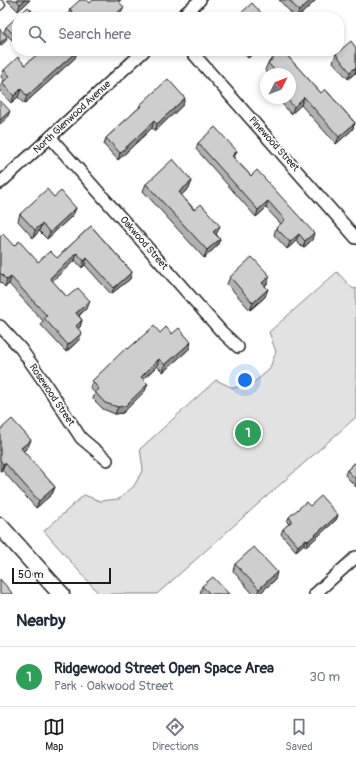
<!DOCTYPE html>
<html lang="en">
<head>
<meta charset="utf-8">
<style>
  :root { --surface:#fff; --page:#f2f2f3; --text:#1f2937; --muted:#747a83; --line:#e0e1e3; --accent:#1c1c1c }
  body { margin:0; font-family:Pangolin,sans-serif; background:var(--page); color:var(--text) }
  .compass { position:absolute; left:260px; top:68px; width:36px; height:36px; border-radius:50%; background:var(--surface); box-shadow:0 2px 6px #0003; rotate:48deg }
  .scale { position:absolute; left:12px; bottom:10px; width:99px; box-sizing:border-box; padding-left:4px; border:2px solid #1c1c1c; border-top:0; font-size:11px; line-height:14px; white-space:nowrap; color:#1c1c1c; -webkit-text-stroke:3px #fff; paint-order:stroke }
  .you { position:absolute; left:245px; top:380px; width:14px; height:14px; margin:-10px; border:3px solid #fff; border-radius:50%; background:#1a73e8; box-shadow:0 0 0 6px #1a73e833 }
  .badge { display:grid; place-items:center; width:26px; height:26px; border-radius:50%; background:var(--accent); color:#fff; font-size:13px; font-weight:700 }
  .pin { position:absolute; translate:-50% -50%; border:2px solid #fff; box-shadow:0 1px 4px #0006 }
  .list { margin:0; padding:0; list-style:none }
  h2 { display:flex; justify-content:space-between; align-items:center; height:52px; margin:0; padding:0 16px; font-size:17px }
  h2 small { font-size:13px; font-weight:400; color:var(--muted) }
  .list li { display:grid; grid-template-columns:26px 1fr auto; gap:12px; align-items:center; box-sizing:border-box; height:60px; padding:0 16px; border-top:1px solid var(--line) }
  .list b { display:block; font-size:15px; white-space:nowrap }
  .list p { margin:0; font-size:13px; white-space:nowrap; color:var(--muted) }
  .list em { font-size:13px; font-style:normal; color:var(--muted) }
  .icon { flex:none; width:22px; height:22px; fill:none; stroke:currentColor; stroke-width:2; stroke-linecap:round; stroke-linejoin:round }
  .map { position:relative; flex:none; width:356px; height:594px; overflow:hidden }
  .search { position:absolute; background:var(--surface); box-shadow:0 2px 6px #0003; left:12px; right:12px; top:12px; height:44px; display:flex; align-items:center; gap:10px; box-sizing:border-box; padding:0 14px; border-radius:16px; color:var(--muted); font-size:15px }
  .sheet { height:112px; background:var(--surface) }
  nav { display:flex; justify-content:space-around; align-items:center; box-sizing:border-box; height:56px; border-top:1px solid var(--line); background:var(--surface); font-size:11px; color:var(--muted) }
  nav a { display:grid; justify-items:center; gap:2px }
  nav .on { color:var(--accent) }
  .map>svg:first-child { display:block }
  .green { fill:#e2e2e2; stroke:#7f7f7f }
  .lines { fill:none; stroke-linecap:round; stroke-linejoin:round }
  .lane-casing { stroke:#1c1c1c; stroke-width:8 }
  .street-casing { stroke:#1c1c1c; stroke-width:14 }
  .secondary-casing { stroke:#1c1c1c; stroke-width:19 }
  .lane { stroke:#fff; stroke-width:5.5 }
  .street { stroke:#fff; stroke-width:11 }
  .secondary { stroke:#fff; stroke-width:16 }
  .wall { fill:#b1b1b1; stroke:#1c1c1c }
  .shaded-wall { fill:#909090; stroke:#1c1c1c }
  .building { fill:#cecece; stroke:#1c1c1c }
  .labels { text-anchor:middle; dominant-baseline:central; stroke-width:3.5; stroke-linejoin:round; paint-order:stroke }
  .street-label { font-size:10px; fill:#1c1c1c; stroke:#fff }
</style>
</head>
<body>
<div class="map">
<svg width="356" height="594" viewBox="0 0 356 594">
  <rect width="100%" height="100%" fill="#fff"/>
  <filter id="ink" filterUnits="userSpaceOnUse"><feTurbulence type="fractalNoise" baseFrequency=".025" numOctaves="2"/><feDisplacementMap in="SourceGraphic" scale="8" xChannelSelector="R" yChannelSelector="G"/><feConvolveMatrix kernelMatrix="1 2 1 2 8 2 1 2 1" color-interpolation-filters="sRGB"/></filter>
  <g filter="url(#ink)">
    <path class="green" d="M337,272L353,289L356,288V417L157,594H99L44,531L84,495L100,501L119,499L134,486L143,469L140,449L216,380L233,388L252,384L269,370L276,352L269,332Z"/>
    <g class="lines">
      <defs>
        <path id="lane" d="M0,3L2,5L0,7"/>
        <path id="street" d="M181,17L200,0
          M191,51L356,238
          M50,137L221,331L238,347
          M0,183L144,51
          M0,326L21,349L45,383L81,438L107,460
          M315,594L356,557"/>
        <path id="secondary" d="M0,526L61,594"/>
      </defs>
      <use href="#lane" class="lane-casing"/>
      <use href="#street" class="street-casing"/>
      <use href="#secondary" class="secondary-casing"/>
      <use href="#lane" class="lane"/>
      <use href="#street" class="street"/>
      <use href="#secondary" class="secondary"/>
    </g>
    <path class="wall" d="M7,0H30L18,11Z
      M93,0H121L119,2L121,14L118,17H69L68,16L70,9L90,3Z
      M279,0H316L298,17H295Z
      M6,27L17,36L12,40L4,32Z
      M356,48V74L355,73L348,79L333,62L336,54Z
      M41,51H77L75,58L24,104L18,97L11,103L0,91V88L2,83L4,81L1,77L4,70L25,65Z
      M242,51H256L248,58Z
      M281,51H283L321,93L325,89L355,123L352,130L336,144L301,105L291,114L277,98H290V74H268L265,70L268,63Z
      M140,105H183L155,131L152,128L118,160L104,145L106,138L139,108Z
      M198,143L237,151L234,158L312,240L303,248L296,241L287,249L274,235L276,228L281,224L266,208L256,217L196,149Z
      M192,181L189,188L181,195L217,233L216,234L220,239L217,246L204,258L143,191L146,184Z
      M54,197L76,208L73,215L47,239L39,231L33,238L18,221L20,214Z
      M91,226L132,272L130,279L111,294L85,265L82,268L75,260L52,281L67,297L90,301L87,308L79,316L82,320L80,327L78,329L79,340L66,352L41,325L43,321L9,284L5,287L0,282V237L14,246L38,262L57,258Z
      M230,277L267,284L265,286V297L250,310L227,284Z
      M172,334L191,342L189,349L163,372L157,366L143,379L145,391L123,413L115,414L103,409L93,399L95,393L90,388L92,381L128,349Z
      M0,428L28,447L23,451L55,487L52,494L36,508L2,470L1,471H0Z
      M356,462V487L345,475L347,470Z
      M310,506L338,515L336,520L306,547L304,544L296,551L281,534L283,529L289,524L287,522L289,517Z
      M235,564L275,580L259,594H253L233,571Z
      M202,586L229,594H200Z"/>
    <path class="shaded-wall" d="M25,0H30L18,11L20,4Z
      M311,0H316L298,17H297L299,11Z
      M124,7L121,14L118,17H113Z
      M17,32V36L12,40L14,35Z
      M7,37L5,42L0,46V43Z
      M77,51L75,58L24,104L27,96Z
      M251,51H256L248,58Z
      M356,67L355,73L348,79L350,72Z
      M21,89L18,97L11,103L14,96Z
      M304,97L301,105L291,114L294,107Z
      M185,98L183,105L155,131L157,124Z
      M10,111L7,118L0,124V120Z
      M154,121L152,128L118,160L120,153Z
      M355,123L352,130L336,144L339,137Z
      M237,151L234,157L229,162L232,156Z
      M192,181L189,188L176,200L179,192Z
      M268,201L266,208L256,217L258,210Z
      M76,208L73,215L47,239L50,232Z
      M42,224L39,231L33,238L35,230Z
      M220,226L217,233L210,239L213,232Z
      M314,233L312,240L303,248L305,241Z
      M299,234L296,241L287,249L290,242Z
      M220,239L217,246L204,258L207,250Z
      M77,253L75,260L48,285L50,278Z
      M87,258L85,265L82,268L84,261Z
      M132,272L130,279L111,294L114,288Z
      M270,276L267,284L259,290L262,283Z
      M11,277L9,284L5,287L7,280Z
      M268,289L265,297L250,310L253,303Z
      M90,301L87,308L74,320L76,313Z
      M82,320L80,327L73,333L76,326Z
      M82,333L79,340L66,352L68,345Z
      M191,342L189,349L163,372L165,365Z
      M159,359L157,366L138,384L141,377Z
      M148,384L145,391L123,413L115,414L118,407Z
      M31,440L28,447L18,456L21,448Z
      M5,463L2,470L1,471L3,464Z
      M55,487L52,494L36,508L39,501Z
      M338,515L336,520L306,547L308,541Z
      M306,539L304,544L296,551L298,546Z
      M277,572L275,580L259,594H257L259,589Z"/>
    <path class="building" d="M17,0H25L20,4Z
      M80,0H87L90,3L93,0H117L124,7L113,17H78L70,9Z
      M289,0H311L299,11Z
      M252,3L265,17H237Z
      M28,7L36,15L33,17H17V32L14,35L6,27Z
      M0,29L7,37L0,43Z
      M351,41L356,48V67L350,72L336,54Z
      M41,51H77L27,96L21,89L14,96L2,83L10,76L4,70L18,57L25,65Z
      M281,51H283L321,93L325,89L355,123L339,137L304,97L294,107L286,98H290V74H278L268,63Z
      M168,79L185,98L157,124L154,121L120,153L106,138L141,106L140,105Z
      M0,100L10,111L0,120Z
      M215,127L237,151L232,156L251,176L257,170L314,233L305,241L299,234L290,242L276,228L285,220L268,201L258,210L198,143Z
      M173,159L192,181L179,192L194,210L201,204L220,226L213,232L220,239L207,250L146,184Z
      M47,189L54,197L61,191L76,208L50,232L42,224L35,230L20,214Z
      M91,226L132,272L114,288L87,258L84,261L77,253L50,278L67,297L78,288L90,301L76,313L82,320L76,326L82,333L68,345L44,318L47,316L11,277L7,280L0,273V237L3,234L14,246L19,241L38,262L50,251L57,258Z
      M252,257L270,276L262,283L268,289L253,303L230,277Z
      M154,326L160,333L166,327L172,334L179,328L191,342L165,365L159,359L141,377L148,384L125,406L118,407L105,403L95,392L99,389L92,381L126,348L128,349Z
      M12,419L31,440L21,448L55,487L39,501L5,463L3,464L0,460V428L1,429Z
      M356,462V480L347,470Z
      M321,496L338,515L308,541L306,539L298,546L283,529L292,521L289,517L306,502L310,506Z
      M254,547L277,572L259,589L235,564Z
      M213,577L229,594H208L209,593L202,586Z
      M0,579L13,594H0Z"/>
  </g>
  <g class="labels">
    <g class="street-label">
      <text transform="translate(72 117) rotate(-43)">North Glenwood Avenue</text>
      <text transform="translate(274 144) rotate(48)">Pinewood Street</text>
      <text transform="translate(144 243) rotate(49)">Oakwood Street</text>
      <text transform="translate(52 395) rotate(56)">Rosewood Street</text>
    </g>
  </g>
</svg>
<svg class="compass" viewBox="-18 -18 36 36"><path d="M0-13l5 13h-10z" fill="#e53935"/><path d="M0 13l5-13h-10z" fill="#747a83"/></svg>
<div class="scale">50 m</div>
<div class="you"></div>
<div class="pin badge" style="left:248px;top:433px;background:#2e9e5b">1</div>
<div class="search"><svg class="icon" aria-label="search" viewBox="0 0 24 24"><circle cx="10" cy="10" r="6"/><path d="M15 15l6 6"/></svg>Search here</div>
</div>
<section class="sheet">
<h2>Nearby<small></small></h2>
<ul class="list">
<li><span class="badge" style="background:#2e9e5b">1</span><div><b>Ridgewood Street Open Space Area</b><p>Park · Oakwood Street</p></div><em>30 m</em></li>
</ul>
</section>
<nav>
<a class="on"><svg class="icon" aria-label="map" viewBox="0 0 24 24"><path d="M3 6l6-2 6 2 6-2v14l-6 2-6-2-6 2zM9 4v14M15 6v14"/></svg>Map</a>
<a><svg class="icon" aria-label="directions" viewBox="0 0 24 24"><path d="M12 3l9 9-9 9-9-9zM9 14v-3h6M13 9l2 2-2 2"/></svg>Directions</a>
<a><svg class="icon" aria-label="saved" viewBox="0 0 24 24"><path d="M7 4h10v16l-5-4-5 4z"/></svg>Saved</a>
</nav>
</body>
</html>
